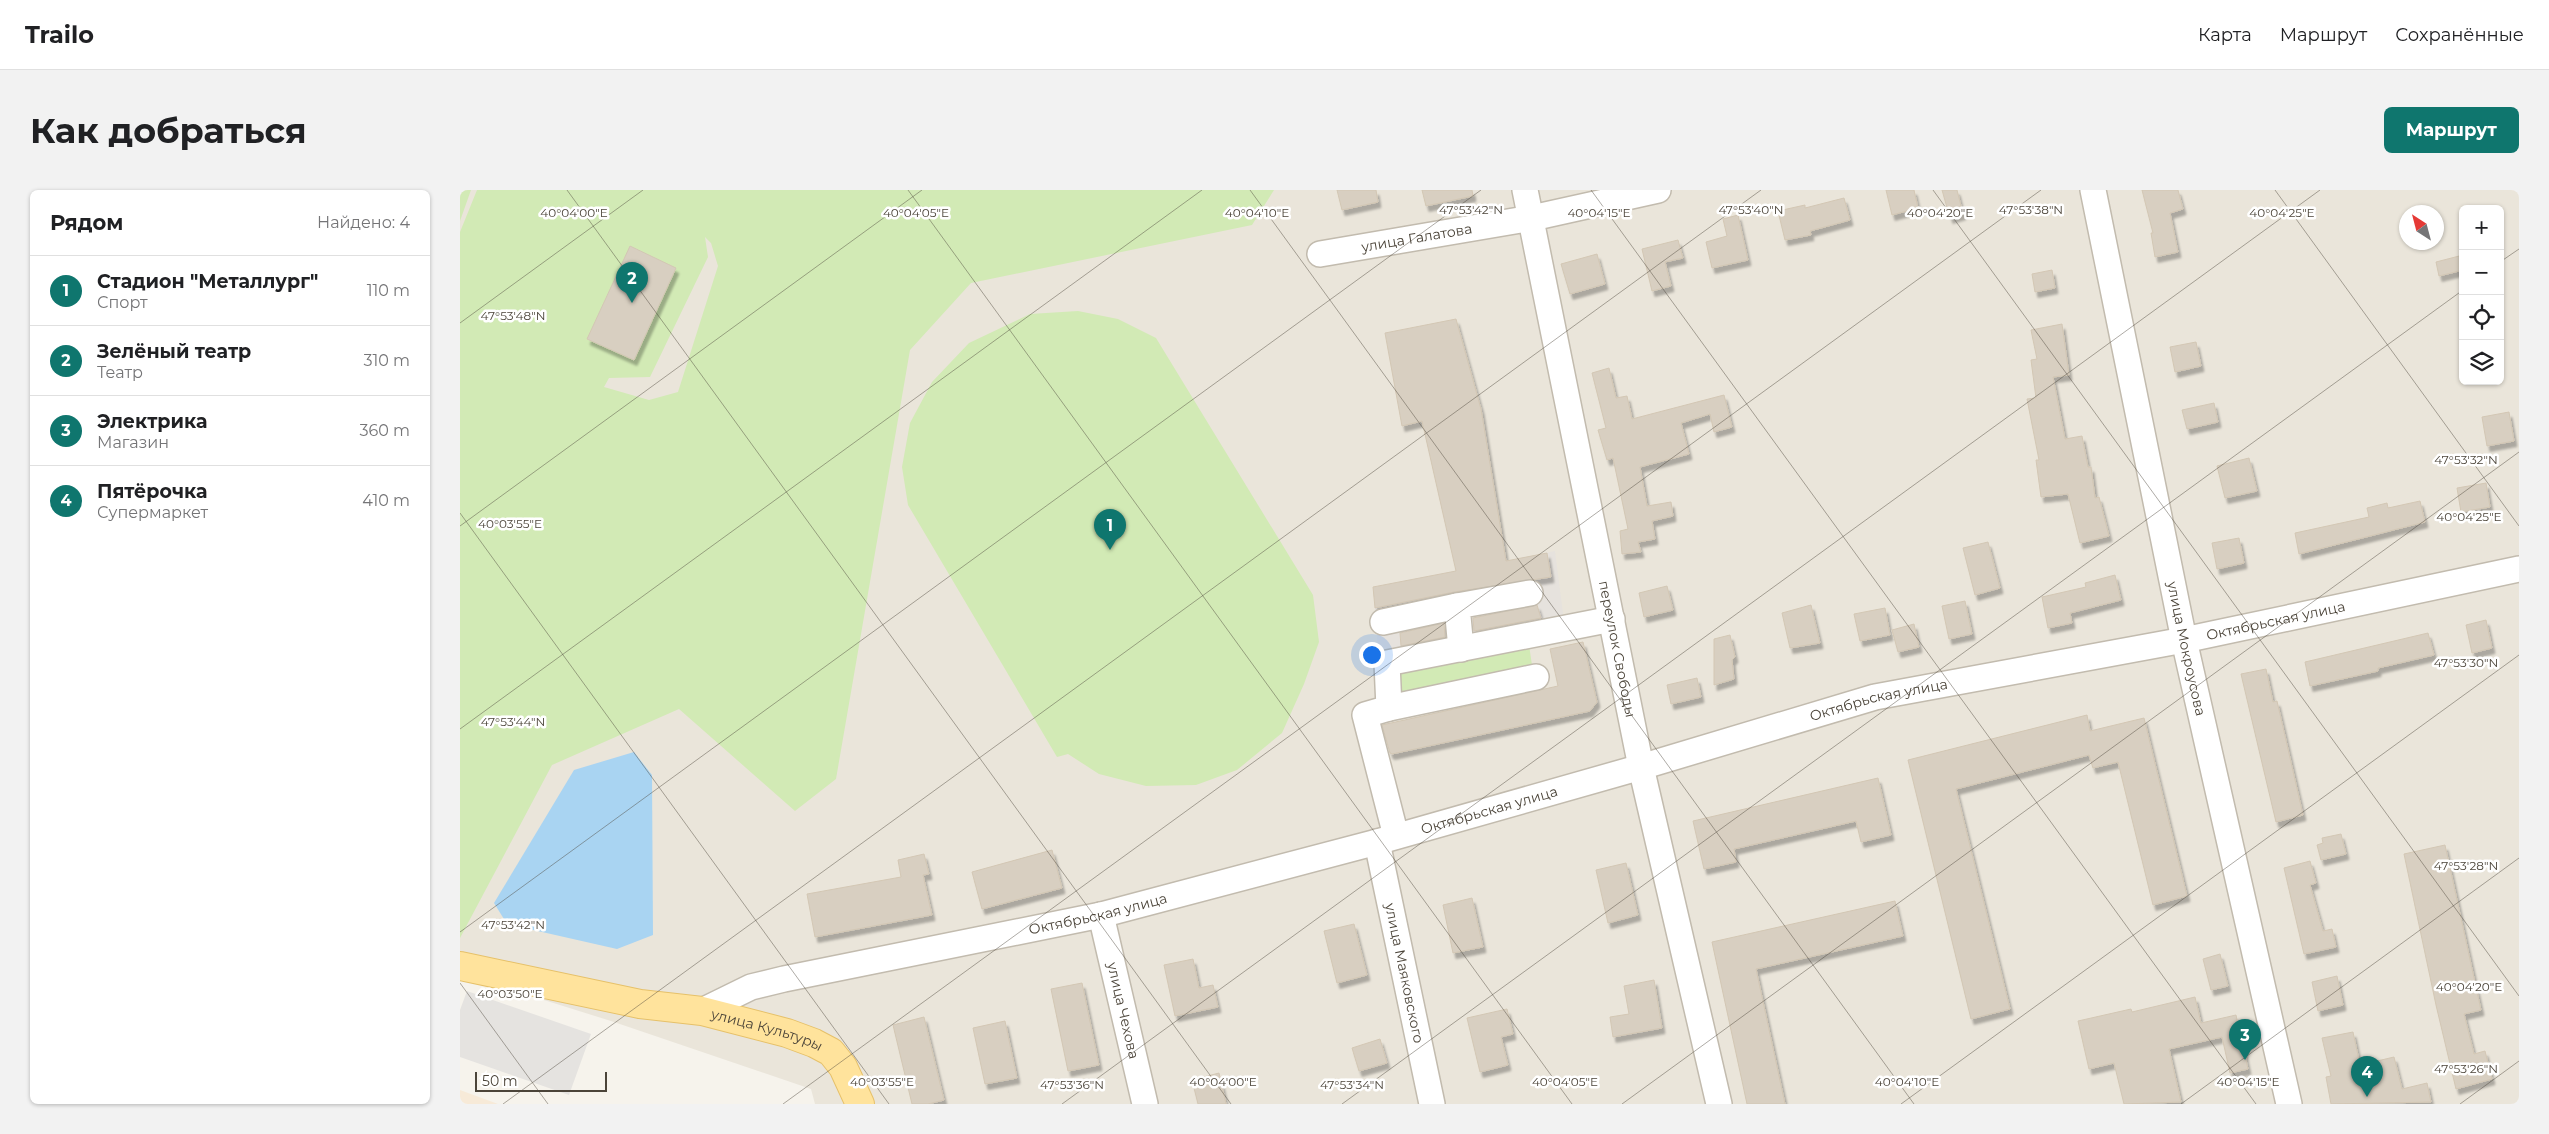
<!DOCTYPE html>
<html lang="ru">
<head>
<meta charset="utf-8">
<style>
  :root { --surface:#fff; --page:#f2f2f2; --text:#202124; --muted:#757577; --line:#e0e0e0; --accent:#0f766e }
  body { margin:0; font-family:Montserrat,sans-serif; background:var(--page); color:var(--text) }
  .controls { position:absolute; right:15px; top:15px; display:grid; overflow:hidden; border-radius:8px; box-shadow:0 1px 4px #0004 }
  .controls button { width:45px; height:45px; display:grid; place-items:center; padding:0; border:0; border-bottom:1px solid var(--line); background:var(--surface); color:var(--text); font:25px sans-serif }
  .compass { position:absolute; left:1939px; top:15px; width:45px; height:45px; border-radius:50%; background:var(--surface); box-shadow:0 1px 4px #0004; rotate:324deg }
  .scale { position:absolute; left:15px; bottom:12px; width:132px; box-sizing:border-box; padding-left:5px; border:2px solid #4b4439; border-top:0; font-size:14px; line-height:18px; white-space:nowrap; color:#4b4439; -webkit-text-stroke:4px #fff; paint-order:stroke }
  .you { position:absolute; left:911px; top:464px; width:18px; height:18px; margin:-12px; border:4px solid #fff; border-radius:50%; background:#1a73e8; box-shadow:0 0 0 8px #1a73e833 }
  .badge { display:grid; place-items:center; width:32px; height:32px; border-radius:50%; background:var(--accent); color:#fff; font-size:16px; font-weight:700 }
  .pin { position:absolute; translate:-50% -41px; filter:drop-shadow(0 1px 2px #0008) }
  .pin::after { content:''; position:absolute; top:26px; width:18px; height:15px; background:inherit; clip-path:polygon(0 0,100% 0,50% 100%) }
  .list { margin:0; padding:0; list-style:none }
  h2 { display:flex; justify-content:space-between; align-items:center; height:65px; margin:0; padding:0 20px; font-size:21px }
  h2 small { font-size:16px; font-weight:400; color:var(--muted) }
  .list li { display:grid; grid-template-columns:32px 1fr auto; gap:15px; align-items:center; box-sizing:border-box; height:70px; padding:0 20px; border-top:1px solid var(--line) }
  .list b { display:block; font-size:19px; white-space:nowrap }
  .list p { margin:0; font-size:16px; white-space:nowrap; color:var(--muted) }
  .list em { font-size:16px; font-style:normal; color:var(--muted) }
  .icon { flex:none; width:28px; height:28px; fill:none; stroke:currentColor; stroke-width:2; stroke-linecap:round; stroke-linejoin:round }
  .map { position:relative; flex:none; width:2059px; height:914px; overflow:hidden; border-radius:8px }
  header { display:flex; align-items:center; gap:30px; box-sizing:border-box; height:70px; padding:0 25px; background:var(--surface); border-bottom:1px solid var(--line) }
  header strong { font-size:24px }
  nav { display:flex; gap:28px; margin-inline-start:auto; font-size:18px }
  .intro { display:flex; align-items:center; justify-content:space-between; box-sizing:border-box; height:120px; padding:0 30px }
  h1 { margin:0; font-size:35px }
  .button { padding:12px 22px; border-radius:8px; background:var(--accent); color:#fff; font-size:18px; font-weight:700 }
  main { display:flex; gap:30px; padding:0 30px }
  aside { flex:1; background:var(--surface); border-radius:8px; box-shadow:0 1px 4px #0004 }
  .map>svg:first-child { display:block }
  .residential { fill:#eae5da; fill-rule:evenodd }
  .commercial { fill:#f7ead8 }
  .industrial { fill:#e6e2dd }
  .green { fill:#d2eab5; fill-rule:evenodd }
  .parking { fill:#e5e3e0 }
  .water { fill:#a9d4f2 }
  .building { fill:#d8cfc1; stroke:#d3c7b4; filter:url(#shadow) }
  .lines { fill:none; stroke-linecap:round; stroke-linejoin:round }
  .minor-casing { stroke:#c2bbae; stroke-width:28 }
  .major-casing { stroke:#e6c16a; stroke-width:30 }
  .minor { stroke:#fff; stroke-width:25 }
  .major { stroke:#ffe39c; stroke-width:28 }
  .ticks { fill:none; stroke:#4b4439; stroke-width:1; stroke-opacity:0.45 }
  .labels { text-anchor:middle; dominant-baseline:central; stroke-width:5; stroke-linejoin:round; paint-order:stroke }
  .street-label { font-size:14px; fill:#4b4439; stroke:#fff }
  .ticks-label { font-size:12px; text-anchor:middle; fill:#4b4439; stroke:#fff; stroke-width:5; stroke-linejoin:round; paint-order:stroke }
</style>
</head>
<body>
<header>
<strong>Trailo</strong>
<nav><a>Карта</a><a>Маршрут</a><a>Сохранённые</a></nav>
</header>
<div class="intro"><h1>Как добраться</h1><a class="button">Маршрут</a></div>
<main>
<aside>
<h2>Рядом<small>Найдено: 4</small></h2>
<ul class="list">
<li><span class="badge">1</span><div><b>Стадион &quot;Металлург&quot;</b><p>Спорт</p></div><em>110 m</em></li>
<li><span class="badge">2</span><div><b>Зелёный театр</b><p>Театр</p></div><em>310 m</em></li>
<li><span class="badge">3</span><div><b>Электрика</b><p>Магазин</p></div><em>360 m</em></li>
<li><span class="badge">4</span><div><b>Пятёрочка</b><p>Супермаркет</p></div><em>410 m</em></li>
</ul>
</aside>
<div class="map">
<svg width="2059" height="914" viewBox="0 0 2059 914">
  <defs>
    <filter id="shadow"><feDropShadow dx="3" dy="5.5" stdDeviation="1" flood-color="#0004"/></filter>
  </defs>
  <rect width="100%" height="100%" fill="#f6f3ec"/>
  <path class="residential" d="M0,0H2059V914H355L351,899L151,831L10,787H0ZM2003,19H2040V191H2003ZM1946,22H1976V52H1946Z"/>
  <path class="commercial" d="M0,900L38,914H0Z"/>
  <path class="industrial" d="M1095,361L1104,431L919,471L913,397Z"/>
  <path class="green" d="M0,0H11L0,31Z
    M17,0H814L792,35L511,93L450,160L376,589L335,621L219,519L92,575L0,748V42ZM245,47L251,53L258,76L218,202L189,210L144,197L149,188L190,187L248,67Z
    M618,121L658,129L696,148L853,405L859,452L844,494L822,543L777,580L736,595L686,596L639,584L608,564L597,567L448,315L442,277L450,233L472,192L509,153L570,124Z
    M1069,455L1073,482L933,509L931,477Z"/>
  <path class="parking" d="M7,801L131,844L109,905L0,867V820Z"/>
  <path class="water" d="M174,562L192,585L193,745L157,759L47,734L34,713L114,580Z"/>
  <path class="building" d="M877,0H916L918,12L882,20Z
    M962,0H1012L1013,6L966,16Z
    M1426,0H1454L1458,18L1432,25Z
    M1482,0H1497L1503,24L1490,28Z
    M1682,0H1718L1723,19L1710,23L1718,62L1695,67L1691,43H1693Z
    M1384,8L1390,30L1350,41L1351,45L1325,50L1318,21L1345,15V18Z
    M1278,25L1288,70L1252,78L1246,52L1267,46L1263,29Z
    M1218,50L1223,68L1205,72L1211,96L1192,101L1182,59Z
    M170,56L216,78L174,170L127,149Z
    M1137,64L1145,94L1110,104L1101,74Z
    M2003,65V80L1979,86L1976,72Z
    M1592,80L1595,98L1575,102L1572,84Z
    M996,129L1021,219L1046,371L1087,363L1091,387L994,402L915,418L913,397L996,381L962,231L942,236L925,143Z
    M1602,134L1609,185L1593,187L1605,249L1622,246L1628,277H1631L1635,308L1639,307L1649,346L1620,353L1608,304L1581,307L1576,270H1579L1567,209L1576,208L1571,170L1577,169L1571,140Z
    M1736,152L1741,176L1715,182L1710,157Z
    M1149,178L1156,208L1167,206L1172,229L1264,205L1272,237L1254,242L1250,224L1221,233L1229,264L1180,277L1187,316L1211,312L1213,326L1192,331L1195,349L1178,352L1181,362L1162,364L1160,341L1168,339L1153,268L1147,270L1138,240L1146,238L1132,183Z
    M1754,213L1758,232L1727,239L1722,220Z
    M2049,222L2054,251L2027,256L2022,227Z
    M1789,268L1797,301L1765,308L1757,276Z
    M2026,293L2030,317L2001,322L1997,298Z
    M1960,311L1965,332L1839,364L1835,343L1909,327L1907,318L1927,313L1928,318Z
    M1779,348L1784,373L1757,379L1752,353Z
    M1528,352L1540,398L1515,405L1503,358Z
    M1655,385L1661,410L1610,423L1612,433L1588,438L1582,407L1626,397L1625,393Z
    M1207,396L1213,420L1184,427L1179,403Z
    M1505,411L1512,444L1489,449L1482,416Z
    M1077,415L1081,428L1014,441L1013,428Z
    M1351,415L1360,453L1330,458L1322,423Z
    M1425,418L1430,445L1400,451L1394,424Z
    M2026,430L2032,458L2012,463L2006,435Z
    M984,433L985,447L941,456L940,443Z
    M1454,434L1459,457L1438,462L1432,440Z
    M1968,443L1974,465L1918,478V481L1850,496L1845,472Z
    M1270,445L1275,467L1272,470L1274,489L1254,495V449Z
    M1123,452L1137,512L1130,521L932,564L930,563L922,535L1098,496L1090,459Z
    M1806,479L1813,512L1817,511L1843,625L1816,632L1781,484Z
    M1237,488L1241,507L1211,514L1207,495Z
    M1627,525L1630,541L1684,528L1727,706L1693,715L1658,572L1633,578L1629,565L1496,599L1550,819L1511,829L1448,570Z
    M1418,588L1431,645L1401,652L1396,631L1274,659L1276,672L1244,679L1233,631Z
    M1881,644L1886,664L1861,670L1857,655L1863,653L1862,648Z
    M1985,655L2021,820L2004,824L2014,864L2025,861L2032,889L1996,899L1976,815L1944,664Z
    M592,660L602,698L522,719L512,682Z
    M464,664L469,684L463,685L472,725L355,747L347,704L441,687L438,670Z
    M1850,671L1856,693L1850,695L1863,741L1872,739L1876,757L1844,764L1824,678Z
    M1166,673L1178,725L1148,733L1136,680Z
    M1012,708L1023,757L993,763L983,715Z
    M1435,711L1443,746L1296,779L1325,914H1287L1252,752Z
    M894,734L907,785L877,793L864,741Z
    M1760,764L1768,796L1751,800L1743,769Z
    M733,769L739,798L753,795L758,817L715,826L704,775Z
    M1877,786L1883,815L1858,821L1852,792Z
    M1194,790L1202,838L1153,847L1150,827L1169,824L1164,796Z
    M622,793L639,875L608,881L591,799Z
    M1735,807L1741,833L1776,825L1788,879L1770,883L1762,847L1709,859L1721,912L1664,914L1654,873L1629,879L1618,831L1671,819L1672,822Z
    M1047,819L1053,844L1041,847L1048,875L1020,882L1007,828Z
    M464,827L484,910L468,914H452L433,835Z
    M545,831L557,888L525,894L513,838Z
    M1893,842L1900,875L1934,867L1942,899L1967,893L1971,912L1871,914L1866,887L1871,886L1862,848Z
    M920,849L927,873L899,881L892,858Z
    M759,883L766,914H738L732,890Z"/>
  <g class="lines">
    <defs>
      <g id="minor">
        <path id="s1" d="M1065,0L1181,577L1259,914"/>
        <path id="s2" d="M1633,0L1724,450L1829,914"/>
        <path id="s3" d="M860,64L1072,28L1198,0"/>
        <path d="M923,432L997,416"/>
        <path d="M1001,459L997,416L1070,403"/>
        <path d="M929,518L1076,487"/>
        <path d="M936,646L905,525L929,518L927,473L1152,429"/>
        <path id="s4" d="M917,652L972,914"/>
        <path id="s5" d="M641,725L685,914"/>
        <path id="s6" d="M242,821L291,797L324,789L641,725L917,652L1181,577L1415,507L1724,450L2059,379"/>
      </g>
      <g id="major">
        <path id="s7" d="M0,776L180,814L242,821L327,843L354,853L371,862L383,877L400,914"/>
      </g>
    </defs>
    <use href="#minor" class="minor-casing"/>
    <use href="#major" class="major-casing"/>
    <use href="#minor" class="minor"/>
    <use href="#major" class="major"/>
  </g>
  <path class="ticks" d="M107,0L771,914M448,0L1112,914M790,0L1454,914M1131,0L1796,914M1473,0L2059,806M1815,0L2059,336M2040,72L2059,59M0,133L183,0M0,323L429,914M0,336L462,0M0,539L742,0M0,742L1021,0M0,793L88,914M43,914L1301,0M323,914L1581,0M602,914L1860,0M882,914L2003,100M1162,914L2059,262M1441,914L2059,465M1721,914L2059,668M2000,914L2059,871"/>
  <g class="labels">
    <g class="street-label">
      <text stroke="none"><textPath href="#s3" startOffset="98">улица Галатова</textPath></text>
      <text stroke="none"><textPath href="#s6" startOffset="1624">Октябрьская улица</textPath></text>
      <text stroke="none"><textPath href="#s1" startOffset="468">переулок Свободы</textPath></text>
      <text stroke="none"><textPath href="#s2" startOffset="468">улица Мокроусова</textPath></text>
      <text stroke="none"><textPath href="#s6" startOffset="1219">Октябрьская улица</textPath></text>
      <text stroke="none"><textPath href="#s6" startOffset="814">Октябрьская улица</textPath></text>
      <text stroke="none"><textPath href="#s6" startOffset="409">Октябрьская улица</textPath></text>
      <text stroke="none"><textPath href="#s4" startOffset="134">улица Маяковского</textPath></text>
      <text stroke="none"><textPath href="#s5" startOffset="98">улица Чехова</textPath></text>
      <text stroke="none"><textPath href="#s7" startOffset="314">улица Культуры</textPath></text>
    </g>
  </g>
  <g class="ticks-label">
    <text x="1011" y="24">47°53'42"N</text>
    <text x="1291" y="24">47°53'40"N</text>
    <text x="1571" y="24">47°53'38"N</text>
    <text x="114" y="27">40°04'00"E</text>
    <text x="456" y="27">40°04'05"E</text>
    <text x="797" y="27">40°04'10"E</text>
    <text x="1139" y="27">40°04'15"E</text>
    <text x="1480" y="27">40°04'20"E</text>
    <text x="1822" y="27">40°04'25"E</text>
    <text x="53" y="130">47°53'48"N</text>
    <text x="2006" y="274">47°53'32"N</text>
    <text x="2009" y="331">40°04'25"E</text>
    <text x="50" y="338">40°03'55"E</text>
    <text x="2006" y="477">47°53'30"N</text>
    <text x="53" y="536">47°53'44"N</text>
    <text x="2006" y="680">47°53'28"N</text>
    <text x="53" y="739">47°53'42"N</text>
    <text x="2009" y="801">40°04'20"E</text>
    <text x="50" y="808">40°03'50"E</text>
    <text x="2006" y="883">47°53'26"N</text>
    <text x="422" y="896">40°03'55"E</text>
    <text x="763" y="896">40°04'00"E</text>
    <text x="1105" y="896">40°04'05"E</text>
    <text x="1447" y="896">40°04'10"E</text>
    <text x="1788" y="896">40°04'15"E</text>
    <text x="612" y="899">47°53'36"N</text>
    <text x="892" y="899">47°53'34"N</text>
  </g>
</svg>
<div class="controls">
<button>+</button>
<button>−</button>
<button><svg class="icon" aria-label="locate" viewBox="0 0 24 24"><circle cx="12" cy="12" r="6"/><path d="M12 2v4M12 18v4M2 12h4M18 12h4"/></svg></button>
<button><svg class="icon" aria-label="layers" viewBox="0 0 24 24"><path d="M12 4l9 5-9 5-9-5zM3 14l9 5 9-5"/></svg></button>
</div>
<svg class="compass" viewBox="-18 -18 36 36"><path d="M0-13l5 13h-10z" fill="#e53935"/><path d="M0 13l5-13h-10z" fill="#757577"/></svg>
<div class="scale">50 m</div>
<div class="you"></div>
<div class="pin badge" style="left:650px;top:360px">1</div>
<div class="pin badge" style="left:172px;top:113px">2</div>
<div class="pin badge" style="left:1785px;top:870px">3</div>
<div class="pin badge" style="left:1907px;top:907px">4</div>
</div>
</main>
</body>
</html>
